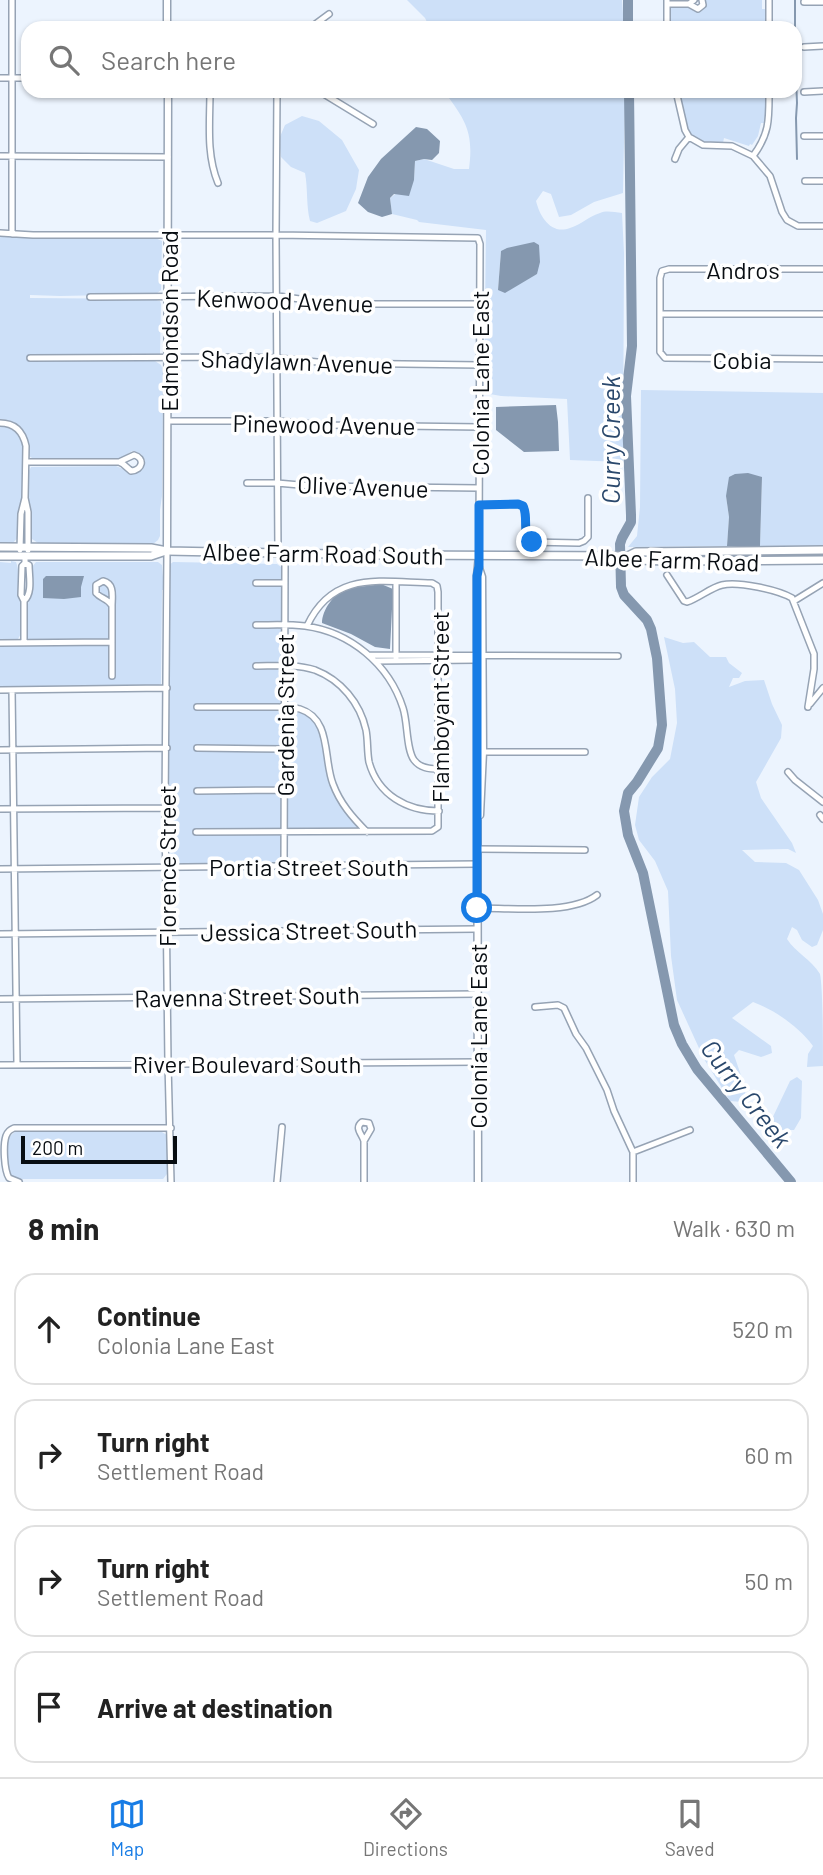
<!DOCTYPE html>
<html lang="en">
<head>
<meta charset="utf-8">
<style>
  :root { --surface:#fff; --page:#f6f6f6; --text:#222; --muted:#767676; --line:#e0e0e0; --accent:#177ce5 }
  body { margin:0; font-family:Barlow,sans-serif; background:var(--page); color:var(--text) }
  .scale { position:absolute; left:21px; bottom:18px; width:156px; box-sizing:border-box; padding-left:7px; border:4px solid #080d12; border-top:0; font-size:19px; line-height:24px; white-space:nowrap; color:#080d12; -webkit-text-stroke:5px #fff; paint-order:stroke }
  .stop { position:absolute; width:21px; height:21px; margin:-16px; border:5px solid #177ce5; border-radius:50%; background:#fff }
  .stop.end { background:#177ce5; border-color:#fff; box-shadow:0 2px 7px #0008 }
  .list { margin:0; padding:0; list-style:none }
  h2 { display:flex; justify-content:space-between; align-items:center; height:91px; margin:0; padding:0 28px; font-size:30px }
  h2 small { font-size:23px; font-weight:400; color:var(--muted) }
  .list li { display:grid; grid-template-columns:46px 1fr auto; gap:21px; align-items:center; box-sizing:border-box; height:112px; margin:0 14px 14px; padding:0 14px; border:2px solid var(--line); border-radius:21px }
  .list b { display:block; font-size:26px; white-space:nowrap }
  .list p { margin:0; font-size:23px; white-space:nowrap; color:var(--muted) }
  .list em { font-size:23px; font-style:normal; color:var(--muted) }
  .icon { flex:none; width:38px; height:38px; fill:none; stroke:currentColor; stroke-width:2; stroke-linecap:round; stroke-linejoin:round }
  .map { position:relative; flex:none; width:823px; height:1182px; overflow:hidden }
  .search { position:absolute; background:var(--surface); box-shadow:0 2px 5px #0004; left:21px; right:21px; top:21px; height:77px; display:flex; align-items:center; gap:18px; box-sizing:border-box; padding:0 24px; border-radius:21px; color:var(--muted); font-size:26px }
  .sheet { height:595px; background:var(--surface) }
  nav { display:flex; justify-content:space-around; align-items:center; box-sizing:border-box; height:98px; border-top:2px solid var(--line); background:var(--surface); font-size:19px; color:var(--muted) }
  nav a { display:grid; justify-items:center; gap:4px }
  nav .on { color:var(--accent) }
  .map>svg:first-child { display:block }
  .green { fill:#cde0f8; fill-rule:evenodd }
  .water { fill:#8598af }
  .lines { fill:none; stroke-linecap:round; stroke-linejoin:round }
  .stream { stroke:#8598af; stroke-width:2 }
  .river { stroke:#8598af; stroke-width:10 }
  .minor-casing { stroke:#96a3b4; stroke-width:8 }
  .tertiary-casing { stroke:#96a3b4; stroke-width:9 }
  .secondary-casing { stroke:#96a3b4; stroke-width:10 }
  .minor { stroke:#fff; stroke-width:5 }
  .tertiary { stroke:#fff; stroke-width:6 }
  .secondary { stroke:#fff; stroke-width:7 }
  .route { stroke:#177ce5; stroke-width:9 }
  .labels { text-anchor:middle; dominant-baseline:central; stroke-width:7; stroke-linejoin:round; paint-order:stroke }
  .street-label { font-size:24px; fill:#080d12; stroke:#fff }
  .water-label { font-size:26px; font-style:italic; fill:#2a486c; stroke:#fff }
</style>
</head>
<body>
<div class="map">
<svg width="823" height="1182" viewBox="0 0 823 1182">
  <rect width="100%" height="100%" fill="#ecf4fe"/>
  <path class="green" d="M407,0H622L624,28H430L425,18Z
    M704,0H762V9H766V28H670V9L672,7L689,6L699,11L704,7Z
    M444,91H625L623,193L594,202L571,215L559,217L551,194L543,191L536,201C540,217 551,235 570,228C581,225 589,216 600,213C606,210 614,212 622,213L624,253L623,462L570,460L567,399L501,396L484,393L486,230L419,222L417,220L392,214L390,198L414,180L415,161L424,159L454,169H469C474,131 465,120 444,91ZM501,251L537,274L498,290Z
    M678,91C699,91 750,86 766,98V123H761L758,136L752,145L750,144L749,146L724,138L723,143C716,143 707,144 700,142C682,135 682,107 678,91Z
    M302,116L319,121L342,140L359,170L356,189L346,211L317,223L310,221C306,205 308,189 305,173L291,167L281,157L279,139L285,125Z
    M0,235L19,237L155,238L162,241L161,290L156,294L60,296L30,295V298L153,299L160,301L161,304L160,355L28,358L27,360L155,361L161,365L163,370L162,496L160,510V536L158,540L153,544L38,543L32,539V513L29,502V471L31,467L116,466L135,474L143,469L145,460L141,454L132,451L122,458L115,459L32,458L29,456C28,434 24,421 0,420Z
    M641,390L823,393V547L760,546L762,477L726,496L729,517L727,546L628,547L637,536L640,507Z
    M0,426C12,427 19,433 22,445V500L19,536L13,543H0Z
    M11,561L16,562C20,571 17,580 19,590C20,604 27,626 18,639L0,640V562L11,563Z
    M36,562H158L162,565L164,590H162L161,684L155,686L0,687V646L28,645V604L31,593L32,567Z
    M173,562L277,564L281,567V859L276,863L174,865L169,862V565Z
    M664,637L683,643L694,642L710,657H726L729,663L742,673L739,678H733L729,687L745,681L764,680L772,704L782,725L781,738L756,782L761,798L792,843L796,853L788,849L742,850L755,862L786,863L799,870L818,900L823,914V930L817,945L812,947L802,940L797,930L792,927L787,939C796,953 811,959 820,974C823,987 823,1048 823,1066L807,1067L808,1054L813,1046C799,1027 775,1010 753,1002L732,1018L771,1046L772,1053L761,1057L739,1050L734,1055L746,1090L742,1102L730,1101L704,1059L677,1000L671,956L668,891L655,861L639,840L635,825L639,797L652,777L670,759L677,723L675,689Z
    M288,711C329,707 321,760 330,784C336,800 345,813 356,825V829L292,830L286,826V715Z
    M797,1077L802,1081L801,1118L794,1130H779L770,1123L790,1081Z
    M16,1131H160L167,1135V1174L163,1179H16C3,1171 8,1151 8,1138Z"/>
  <path class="water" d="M416,127L427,129L440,141L439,153L432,160L424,159L415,161L414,180L409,196L394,194L390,198L392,214L382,217L368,212L358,203L368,177L381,159Z
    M534,242L539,245L540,262L537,274L505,293L498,290L501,251L507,248Z
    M556,405L558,422L559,451L524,452L496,430V407Z
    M748,473L762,477L760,546H727L729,517L726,496L729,477L735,474Z
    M46,576H84L81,587V597L64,599L43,598V579Z
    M381,584L393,589L390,649L375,647L351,634L322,623C322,610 334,593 347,589C358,586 370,586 381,584Z"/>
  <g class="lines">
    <path class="stream" d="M795,46V0
      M795,52L797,103L796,118L797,159"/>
    <path class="river" d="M628,0V28
      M629,91L632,346L626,396L631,515V522L622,538L620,544L621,587L624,595L647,620L651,629L657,658L662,725L658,748L637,782L628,793L624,811L628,835L643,873L674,1025L682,1044L697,1069L791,1182"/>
    <defs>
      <path id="minor" d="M667,0V28
        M694,0L689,4L698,9L703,5L702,0
        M804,2H823
        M667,4H689
        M310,28L329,14
        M769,28V0
        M804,47L823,46
        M0,78H28
        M210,91C210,122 206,154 218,183
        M277,91L276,235L278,553
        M319,91L373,124
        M676,91L685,130L689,137L703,145L732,146L753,156L770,176L782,212L787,220L798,226H823
        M753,91L769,92
        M804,92L823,91
        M804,136H823
        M0,156L168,157
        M753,156C770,133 769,119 769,91
        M675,159L679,149L689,137
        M805,181H823
        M0,233L33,235H276L478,238L480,244L479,555
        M12,234V0
        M823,269H669L662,271L660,278V352L665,358L823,359
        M90,297L278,296L336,304H480
        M660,314H823
        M30,358L250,357L278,358L327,363L480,365
        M168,421H278L325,425L480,427
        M0,423C15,423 23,432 26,446L25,498
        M134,455C145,458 143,470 131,471L123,464L119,462Z
        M26,462H119
        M247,483H277L311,486L479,488
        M479,505L518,504L523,506C529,517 522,532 530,542L579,543L584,541L588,537V498
        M20,550L21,514L25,498L28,512V550
        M167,551L165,808L168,1063L171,1182
        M25,557V563L22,566L21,595L24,601C33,593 29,576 29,565L25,563
        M667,575L684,601L687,602C699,598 710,588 722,585C738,581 778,590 792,598L814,654V669L808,707
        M103,581C115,584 112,596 112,606C108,598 101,599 96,593V585Z
        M396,582V657
        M256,583H285
        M24,601V643
        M794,601L823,583
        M256,625C272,625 288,624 305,626C350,632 389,664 403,708C408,723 406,749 414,760C420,768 429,769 438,769
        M0,643L112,642
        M369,655L618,656
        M375,661L477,660L480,658
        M256,666C275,666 296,664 315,670C341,680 360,703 366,730C368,740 367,751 369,762C378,795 407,811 439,811
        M112,676V606
        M0,690L167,688
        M12,690L17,1064
        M810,704L823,688
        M197,707C220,707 244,707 267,707C278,707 290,706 300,709C332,719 323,759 333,784C340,803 352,817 367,832
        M197,748L284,749
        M0,750L167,748
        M480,752H585
        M788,772L795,780L823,802
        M197,791L284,790
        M0,809L165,808
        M820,815L823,819
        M196,832L432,831L438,827V592L437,586L432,583C381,582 333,570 307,626
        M477,849L585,850
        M284,866L285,564
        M0,869L477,864
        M477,908C510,908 571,915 597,895
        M0,934L477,929
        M0,999L477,994
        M535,1007L558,1005L564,1008L576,1034L586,1048L607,1090L614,1111L633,1152V1182
        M0,1065L478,1062
        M362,1122L369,1123L371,1129L364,1141C362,1134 354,1128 362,1122Z
        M633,1152L690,1130
        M19,1182L9,1178C4,1170 3,1145 6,1136C8,1131 10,1130 14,1128H171
        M277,1182L282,1127
        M364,1182V1141"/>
      <path id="tertiary" d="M167,0V28
        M167,551L168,91
        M479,568L482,577L483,752L480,815
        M478,1182L477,576L479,555"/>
      <path id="secondary" d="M0,547L151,548L167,551L385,555L628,556L636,560L666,561L823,560
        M0,556H151L166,551
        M628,556L636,552L823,550"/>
    </defs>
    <use href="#minor" class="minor-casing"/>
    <use href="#tertiary" class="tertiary-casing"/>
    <use href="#secondary" class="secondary-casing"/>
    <use href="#minor" class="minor"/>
    <use href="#tertiary" class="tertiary"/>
    <use href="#secondary" class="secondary"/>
  </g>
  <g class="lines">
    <path class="route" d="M477,908V576L479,566V505L518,504L523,506C529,517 521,535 532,542"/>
  </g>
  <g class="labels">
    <g class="street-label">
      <text x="743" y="269">Andros</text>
      <text transform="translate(285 300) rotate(2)">Kenwood Avenue</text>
      <text transform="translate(168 321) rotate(-90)">Edmondson Road</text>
      <text x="742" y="359">Cobia</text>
      <text transform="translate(297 361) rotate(2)">Shadylawn Avenue</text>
      <text transform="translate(479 383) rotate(-90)">Colonia Lane East</text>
      <text transform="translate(324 424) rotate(1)">Pinewood Avenue</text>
      <text transform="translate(363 486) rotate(2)">Olive Avenue</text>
      <text transform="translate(323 553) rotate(1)">Albee Farm Road South</text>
      <text transform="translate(672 559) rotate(2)">Albee Farm Road</text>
      <text transform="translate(439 707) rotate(-90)">Flamboyant Street</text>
      <text transform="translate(284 715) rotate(-90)">Gardenia Street</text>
      <text transform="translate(166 866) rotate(-90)">Florence Street</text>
      <text x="309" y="866">Portia Street South</text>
      <text transform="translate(309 930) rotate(-1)">Jessica Street South</text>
      <text transform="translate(247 996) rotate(-1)">Ravenna Street South</text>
      <text transform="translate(477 1036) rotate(-90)">Colonia Lane East</text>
      <text x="247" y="1063">River Boulevard South</text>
    </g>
    <g class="water-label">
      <text transform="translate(609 440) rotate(-90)">Curry Creek</text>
      <text transform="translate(747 1093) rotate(52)">Curry Creek</text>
    </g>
  </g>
</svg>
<div class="scale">200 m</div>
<div class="stop" style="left:477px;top:908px"></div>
<div class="stop end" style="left:532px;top:542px"></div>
<div class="search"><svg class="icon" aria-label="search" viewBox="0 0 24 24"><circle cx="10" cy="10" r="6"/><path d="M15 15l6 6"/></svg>Search here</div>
</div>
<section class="sheet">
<h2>8 min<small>Walk · 630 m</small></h2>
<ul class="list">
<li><svg class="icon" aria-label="ahead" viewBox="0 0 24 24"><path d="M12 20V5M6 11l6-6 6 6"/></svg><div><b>Continue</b><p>Colonia Lane East</p></div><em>520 m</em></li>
<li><svg class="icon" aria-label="right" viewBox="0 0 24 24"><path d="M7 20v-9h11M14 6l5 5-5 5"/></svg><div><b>Turn right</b><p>Settlement Road</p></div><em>60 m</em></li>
<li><svg class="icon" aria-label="right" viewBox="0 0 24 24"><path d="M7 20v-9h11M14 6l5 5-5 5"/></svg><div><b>Turn right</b><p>Settlement Road</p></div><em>50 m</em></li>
<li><svg class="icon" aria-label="arrive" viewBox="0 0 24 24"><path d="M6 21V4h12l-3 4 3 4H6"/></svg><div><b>Arrive at destination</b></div></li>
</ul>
</section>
<nav>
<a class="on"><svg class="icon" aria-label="map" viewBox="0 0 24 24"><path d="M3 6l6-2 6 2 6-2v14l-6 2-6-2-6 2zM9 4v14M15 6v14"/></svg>Map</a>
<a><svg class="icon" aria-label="directions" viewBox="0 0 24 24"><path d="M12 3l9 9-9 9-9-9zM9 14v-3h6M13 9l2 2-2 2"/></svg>Directions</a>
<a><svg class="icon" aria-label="saved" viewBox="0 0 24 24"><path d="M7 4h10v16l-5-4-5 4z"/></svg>Saved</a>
</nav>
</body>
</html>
